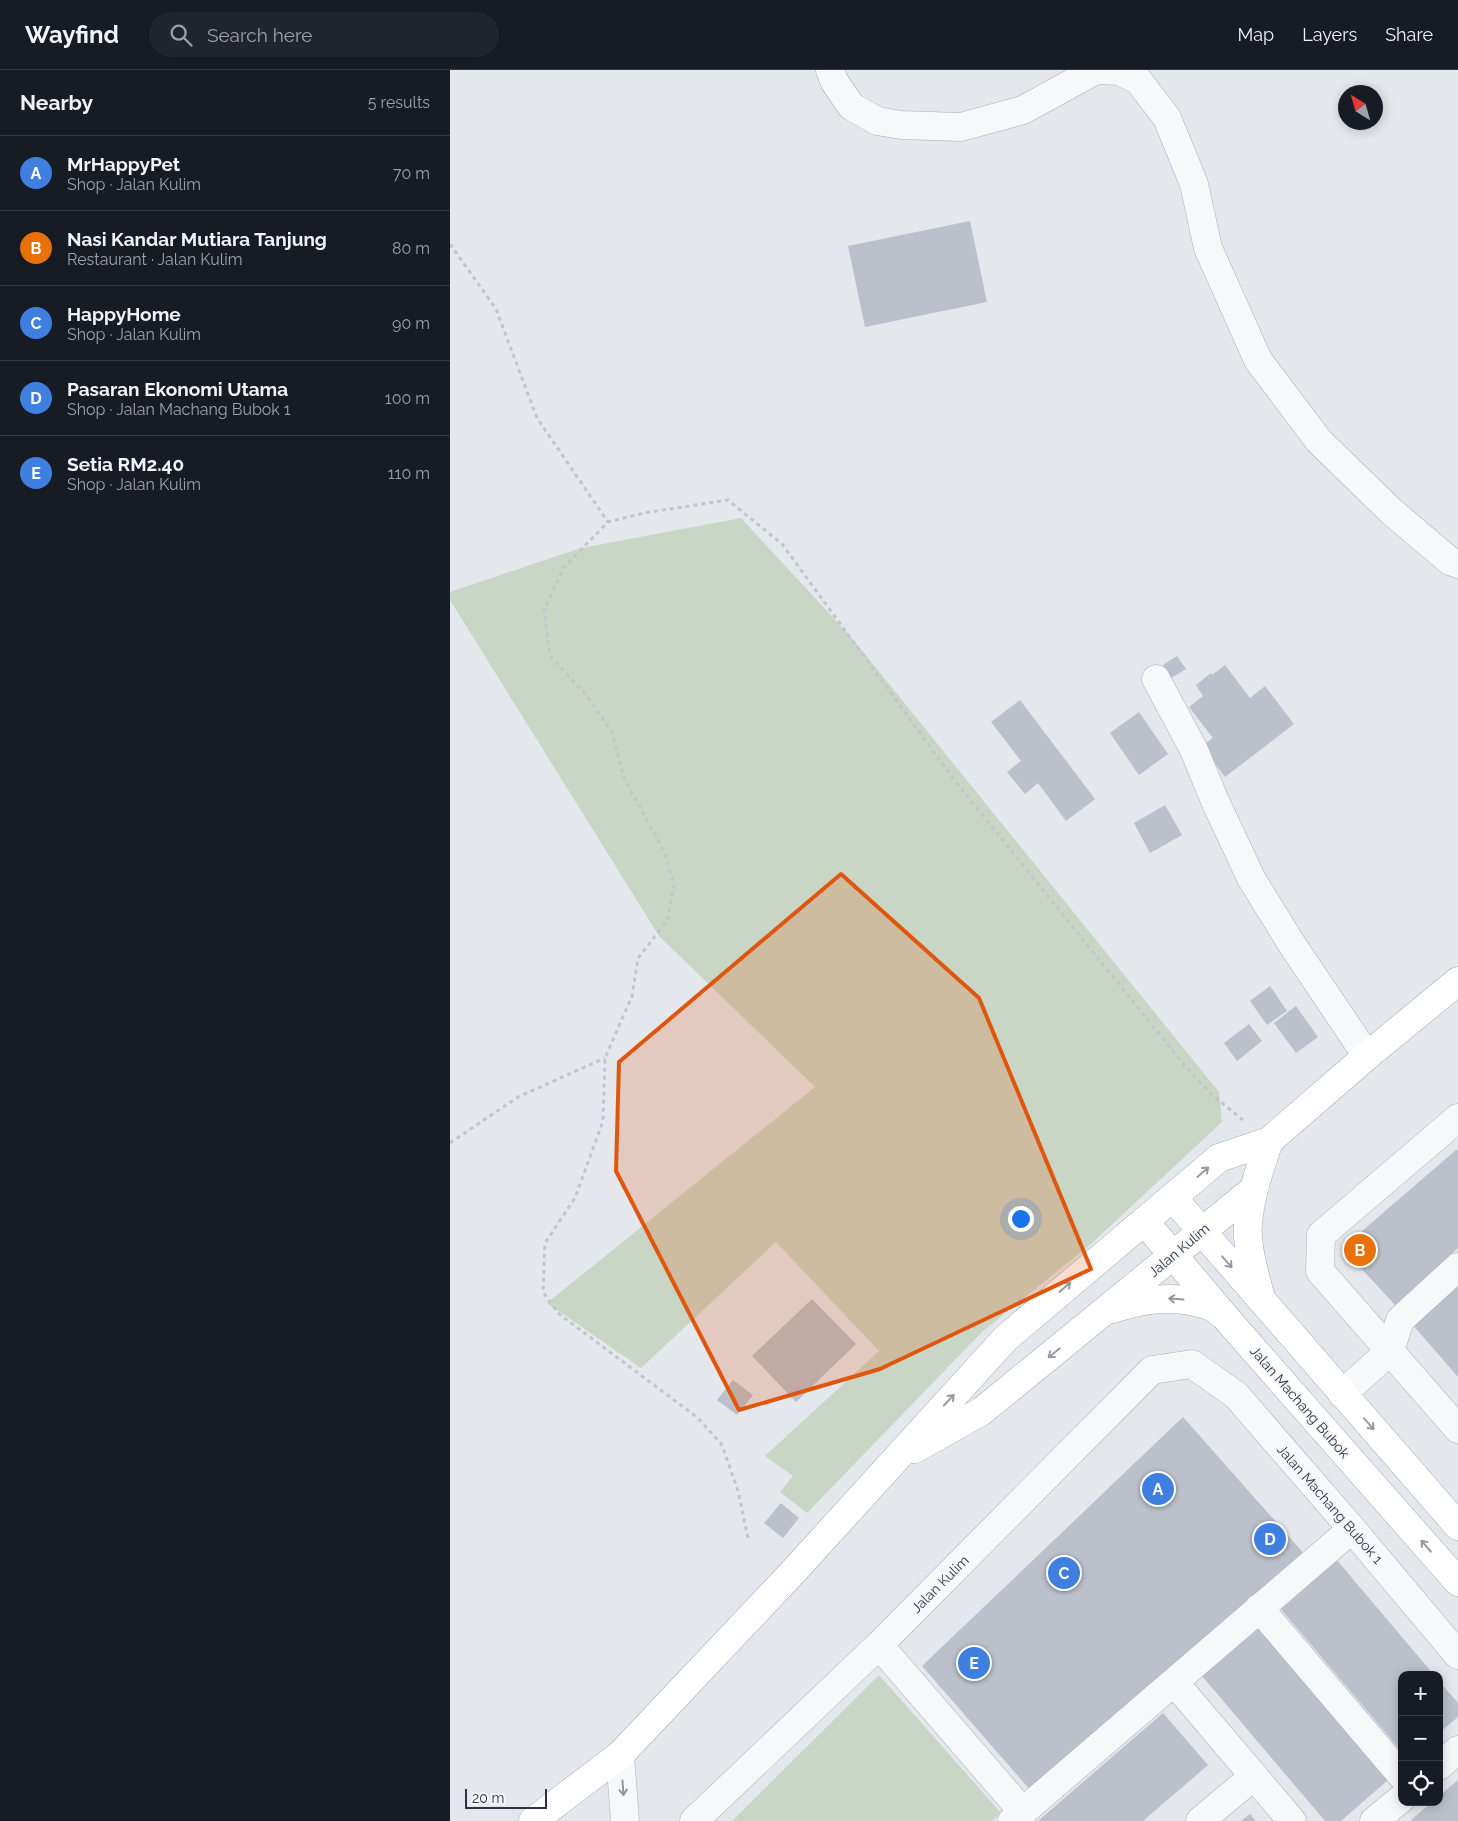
<!DOCTYPE html>
<html lang="en">
<head>
<meta charset="utf-8">
<style>
  :root { --surface:#171b24; --page:#20242c; --text:#f1f3f6; --muted:#9ea1a6; --line:#363941; --accent:#d1495b }
  body { margin:0; font-family:Raleway,sans-serif; background:var(--page); color:var(--text) }
  .controls { position:absolute; right:15px; bottom:15px; display:grid; overflow:hidden; border-radius:10px; box-shadow:0 2px 12px #0003 }
  .controls button { width:45px; height:45px; display:grid; place-items:center; padding:0; border:0; border-bottom:1px solid var(--line); background:var(--surface); color:var(--text); font:25px sans-serif }
  .compass { position:absolute; left:888px; top:15px; width:45px; height:45px; border-radius:50%; background:var(--surface); box-shadow:0 2px 12px #0003; rotate:323deg }
  .scale { position:absolute; left:15px; bottom:12px; width:82px; box-sizing:border-box; padding-left:5px; border:2px solid #2b3445; border-top:0; font-size:14px; line-height:18px; white-space:nowrap; color:#2b3445; -webkit-text-stroke:4px #f4f6f9; paint-order:stroke }
  .you { position:absolute; left:570px; top:1148px; width:18px; height:18px; margin:-12px; border:4px solid #fff; border-radius:50%; background:#1a73e8; box-shadow:0 0 0 8px #1a73e833 }
  .badge { display:grid; place-items:center; width:32px; height:32px; border-radius:50%; background:var(--accent); color:#fff; font-size:16px; font-weight:700 }
  .pin { position:absolute; translate:-50% -50%; border:2px solid #fff; box-shadow:0 1px 5px #0006 }
  .list { margin:0; padding:0; list-style:none }
  h2 { display:flex; justify-content:space-between; align-items:center; height:65px; margin:0; padding:0 20px; font-size:21px }
  h2 small { font-size:16px; font-weight:400; color:var(--muted) }
  .list li { display:grid; grid-template-columns:32px 1fr auto; gap:15px; align-items:center; box-sizing:border-box; height:75px; padding:0 20px; border-top:1px solid var(--line) }
  .list b { display:block; font-size:19px; white-space:nowrap }
  .list p { margin:0; font-size:16px; white-space:nowrap; color:var(--muted) }
  .list em { font-size:16px; font-style:normal; color:var(--muted) }
  .icon { flex:none; width:28px; height:28px; fill:none; stroke:currentColor; stroke-width:2; stroke-linecap:round; stroke-linejoin:round }
  .map { position:relative; flex:none; width:1008px; height:1751px; overflow:hidden }
  header { display:flex; align-items:center; gap:30px; box-sizing:border-box; height:70px; padding:0 25px; background:var(--surface); border-bottom:1px solid var(--line) }
  header strong { font-size:24px }
  nav { display:flex; gap:28px; margin-inline-start:auto; font-size:18px }
  .search { width:350px; height:45px; background:var(--page); display:flex; align-items:center; gap:12px; box-sizing:border-box; padding:0 18px; border-radius:28px; color:var(--muted); font-size:19px }
  main { display:flex }
  aside { flex:1; background:var(--surface) }
  .map>svg:first-child { display:block }
  .green { fill:#c9d6c5 }
  .building { fill:#bbc0ca }
  .lines { fill:none; stroke-linecap:round; stroke-linejoin:round }
  .minor-casing { stroke:#a9aeb7; stroke-width:29 }
  .major-casing { stroke:#a3abb8; stroke-width:29 }
  .path { stroke:#c2c5cb; stroke-width:3; stroke-dasharray:4 4; stroke-linecap:butt }
  .minor { stroke:#f7f8fa; stroke-width:28 }
  .major { stroke:#fff; stroke-width:28 }
  .oneway { stroke:#959aa2 }
  .oneway2 { stroke:#9196a0 }
  .marked { fill:#df570f; fill-opacity:0.2; stroke:#df570f; stroke-width:4; stroke-linejoin:round }
  .labels { text-anchor:middle; dominant-baseline:central; stroke-width:4; stroke-linejoin:round; paint-order:stroke }
  .street-label { font-size:14px; fill:#2b3445; stroke:#f4f6f9 }
</style>
</head>
<body>
<header>
<strong>Wayfind</strong>
<div class="search"><svg class="icon" aria-label="search" viewBox="0 0 24 24"><circle cx="10" cy="10" r="6"/><path d="M15 15l6 6"/></svg>Search here</div>
<nav><a>Map</a><a>Layers</a><a>Share</a></nav>
</header>
<main>
<aside>
<h2>Nearby<small>5 results</small></h2>
<ul class="list">
<li><span class="badge" style="background:#3f7fe0">A</span><div><b>MrHappyPet</b><p>Shop · Jalan Kulim</p></div><em>70 m</em></li>
<li><span class="badge" style="background:#e8710a">B</span><div><b>Nasi Kandar Mutiara Tanjung</b><p>Restaurant · Jalan Kulim</p></div><em>80 m</em></li>
<li><span class="badge" style="background:#3f7fe0">C</span><div><b>HappyHome</b><p>Shop · Jalan Kulim</p></div><em>90 m</em></li>
<li><span class="badge" style="background:#3f7fe0">D</span><div><b>Pasaran Ekonomi Utama</b><p>Shop · Jalan Machang Bubok 1</p></div><em>100 m</em></li>
<li><span class="badge" style="background:#3f7fe0">E</span><div><b>Setia RM2.40</b><p>Shop · Jalan Kulim</p></div><em>110 m</em></li>
</ul>
</aside>
<div class="map">
<svg width="1008" height="1751" viewBox="0 0 1008 1751">
  <rect width="100%" height="100%" fill="#e4e7ec"/>
  <path class="green" d="M291,448L401,567L769,1022L772,1052L642,1173L532,1262L357,1443L330,1422L343,1406L315,1386L429,1281L326,1172L191,1298L97,1233L365,1017L209,866L0,530V522L131,478Z
    M429,1605L551,1743L542,1751H282Z"/>
  <path class="building" d="M520,151L537,232L415,257L398,176Z
    M727,586L736,599L721,608L713,595Z
    M775,595L800,628L815,616L844,654L775,707L752,676L763,668L739,637L753,626L746,615L761,603L762,605Z
    M570,630L645,729L616,751L588,713L575,724L557,702L571,691L541,652Z
    M689,642L718,684L689,705L660,663Z
    M715,735L732,765L700,783L684,753Z
    M820,916L837,941L817,955L800,931Z
    M846,936L868,967L846,983L824,953Z
    M799,954L812,971L787,991L774,973Z
    M1006,1080H1008V1178L945,1235L908,1195L912,1161Z
    M1008,1217V1307L962,1254Z
    M362,1229L406,1274L346,1332L302,1286Z
    M283,1310L303,1325L287,1345L267,1330Z
    M733,1347L857,1487L582,1722L472,1596Z
    M331,1433L349,1448L333,1468L314,1453Z
    M886,1489L984,1605H952V1682L829,1537Z
    M809,1558L938,1710L891,1751H875L752,1606Z
    M989,1611L1008,1633V1647L989,1663Z
    M713,1643L758,1695L693,1751H588Z
    M1008,1710V1751H960L982,1732H989V1726Z
    M800,1744L806,1751H791Z"/>
  <g class="lines">
    <defs>
      <path id="minor" d="M380,0L384,11L401,36L427,51L451,55L511,57L573,40L646,0
        M648,0L669,1L688,10L717,48L744,114L758,178L808,290L869,371L942,442L1000,491L1008,494
        M706,609L744,680L765,731L801,808L841,873L917,986
        M1008,1048L871,1165L870,1201L1008,1359
        M892,1324L940,1281L950,1250L1008,1197
        M809,1538L952,1706
        M429,1575L573,1742
        M724,1612L842,1751
        M170,1685L175,1751
        M989,1696L1008,1680
        M244,1751L429,1575L702,1300L742,1294L786,1325L902,1459L1008,1585
        M562,1751L902,1459
        M750,1751L804,1706
        M924,1751L952,1728"/>
      <path id="major" d="M723,1128L1008,1456
        M694,1151L783,1256L1008,1512
        M811,1228C805,1206 796,1176 798,1154C800,1126 810,1098 819,1071
        M663,1239C693,1229 722,1225 753,1234C760,1236 765,1237 770,1243
        M465,1379L532,1341L804,1119
        M83,1751L170,1685L343,1502L556,1268L769,1088L819,1071L917,986L1008,911"/>
    </defs>
    <use href="#minor" class="minor-casing"/>
    <use href="#major" class="major-casing"/>
    <path class="path" d="M0,174L46,239L87,348L158,452
      M0,1073L68,1027L155,988
      M298,1468L288,1421L272,1375L248,1348L109,1244L93,1222L95,1173L125,1128L153,1051L155,988L182,926L188,888L217,851L224,816L215,783L174,708L162,662L136,625L100,586L94,540L114,497L158,452L194,443L278,430L332,474L505,711L735,996L761,1024L793,1050"/>
    <use href="#minor" class="minor"/>
    <use href="#major" class="major"/>
  </g>
  <defs><path id="oneway-shaft" d="M-6 0H5M1.5-3L5.5 0L1.5 3" fill="none" stroke-width="1.6" stroke-linecap="round" stroke-linejoin="round" transform="scale(1.25)"/></defs>
  <g class="oneway">
    <use href="#oneway-shaft" transform="translate(753 1102) rotate(-41)"/>
    <use href="#oneway-shaft" transform="translate(777 1192) rotate(49)"/>
    <use href="#oneway-shaft" transform="translate(615 1217) rotate(-41)"/>
    <use href="#oneway-shaft" transform="translate(726 1229) rotate(-176)"/>
    <use href="#oneway-shaft" transform="translate(604 1283) rotate(141)"/>
    <use href="#oneway-shaft" transform="translate(499 1330) rotate(-47)"/>
    <use href="#oneway-shaft" transform="translate(919 1354) rotate(49)"/>
    <use href="#oneway-shaft" transform="translate(976 1476) rotate(-131)"/>
  </g>
  <use class="oneway2" href="#oneway-shaft" transform="translate(173 1718) rotate(86)"/>
  <path class="marked" d="M391,804L529,928L641,1199L430,1299L289,1340L166,1101L169,992Z"/>
  <g class="labels">
    <g class="street-label">
      <text transform="translate(729 1180) rotate(-40)">Jalan Kulim</text>
      <text transform="translate(850 1332) rotate(49)">Jalan Machang Bubok</text>
      <text transform="translate(880 1434) rotate(49)">Jalan Machang Bubok 1</text>
      <text transform="translate(490 1514) rotate(-45)">Jalan Kulim</text>
    </g>
  </g>
</svg>
<div class="controls">
<button>+</button>
<button>−</button>
<button><svg class="icon" aria-label="locate" viewBox="0 0 24 24"><circle cx="12" cy="12" r="6"/><path d="M12 2v4M12 18v4M2 12h4M18 12h4"/></svg></button>
</div>
<svg class="compass" viewBox="-18 -18 36 36"><path d="M0-13l5 13h-10z" fill="#e53935"/><path d="M0 13l5-13h-10z" fill="#9ea1a6"/></svg>
<div class="scale">20 m</div>
<div class="you"></div>
<div class="pin badge" style="left:708px;top:1419px;background:#3f7fe0">A</div>
<div class="pin badge" style="left:910px;top:1180px;background:#e8710a">B</div>
<div class="pin badge" style="left:614px;top:1503px;background:#3f7fe0">C</div>
<div class="pin badge" style="left:820px;top:1469px;background:#3f7fe0">D</div>
<div class="pin badge" style="left:524px;top:1593px;background:#3f7fe0">E</div>
</div>
</main>
</body>
</html>
